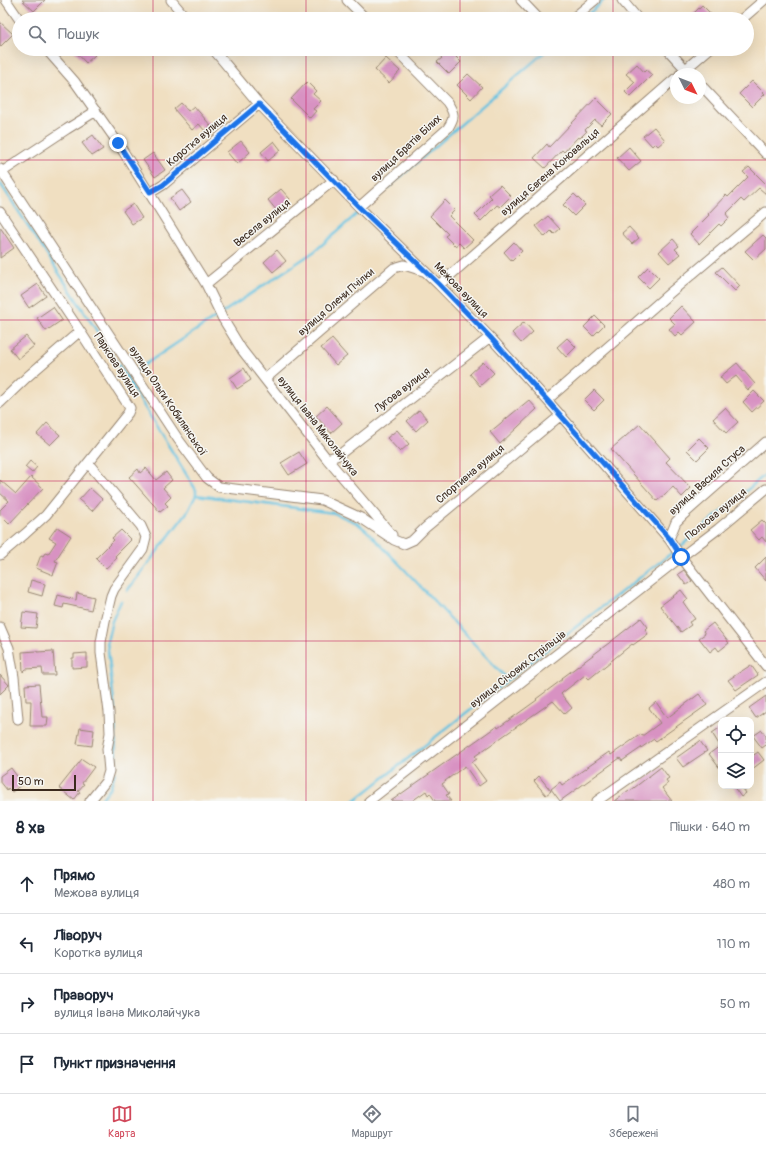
<!DOCTYPE html>
<html lang="uk">
<head>
<meta charset="utf-8">
<style>
  :root { --surface:#fff; --page:#f6f6f7; --text:#1f2937; --muted:#747a83; --line:#e0e1e3; --accent:#d1495b }
  body { margin:0; font-family:Pangolin,sans-serif; background:var(--page); color:var(--text) }
  .controls { position:absolute; right:12px; bottom:12px; display:grid; overflow:hidden; border-radius:8px; box-shadow:0 4px 16px #0002 }
  .controls button { width:36px; height:36px; display:grid; place-items:center; padding:0; border:0; border-bottom:1px solid var(--line); background:var(--surface); color:var(--text); font:20px sans-serif }
  .compass { position:absolute; left:670px; top:68px; width:36px; height:36px; border-radius:50%; background:var(--surface); box-shadow:0 4px 16px #0002; rotate:132deg }
  .scale { position:absolute; left:12px; bottom:10px; width:64px; box-sizing:border-box; padding-left:4px; border:2px solid #3b2a1e; border-top:0; font-size:11px; line-height:14px; white-space:nowrap; color:#3b2a1e; -webkit-text-stroke:3px #f6f6f2; paint-order:stroke }
  .stop { position:absolute; width:12px; height:12px; margin:-9px; border:3px solid #1a73e8; border-radius:50%; background:#fff }
  .stop.end { background:#1a73e8; border-color:#fff; box-shadow:0 1px 4px #0008 }
  .list { margin:0; padding:0; list-style:none }
  h2 { display:flex; justify-content:space-between; align-items:center; height:52px; margin:0; padding:0 16px; font-size:17px }
  h2 small { font-size:13px; font-weight:400; color:var(--muted) }
  .list li { display:grid; grid-template-columns:26px 1fr auto; gap:12px; align-items:center; box-sizing:border-box; height:60px; padding:0 16px; border-top:1px solid var(--line) }
  .list b { display:block; font-size:15px; white-space:nowrap }
  .list p { margin:0; font-size:13px; white-space:nowrap; color:var(--muted) }
  .list em { font-size:13px; font-style:normal; color:var(--muted) }
  .icon { flex:none; width:22px; height:22px; fill:none; stroke:currentColor; stroke-width:2; stroke-linecap:round; stroke-linejoin:round }
  .map { position:relative; flex:none; width:766px; height:801px; overflow:hidden }
  .search { position:absolute; background:var(--surface); box-shadow:0 4px 16px #0002; left:12px; right:12px; top:12px; height:44px; display:flex; align-items:center; gap:10px; box-sizing:border-box; padding:0 14px; border-radius:22px; color:var(--muted); font-size:15px }
  .sheet { height:292px; background:var(--surface) }
  nav { display:flex; justify-content:space-around; align-items:center; box-sizing:border-box; height:56px; border-top:1px solid var(--line); background:var(--surface); font-size:11px; color:var(--muted) }
  nav a { display:grid; justify-items:center; gap:2px }
  nav .on { color:var(--accent) }
  .map>svg:first-child { display:block }
  .lines { fill:none; stroke-linecap:round; stroke-linejoin:round }
  .stream { stroke:#62c1e0; stroke-width:2.5 }
  .building { fill:#d892c2 }
  .minor-casing { stroke:#968470; stroke-width:11 }
  .minor { stroke:#fff; stroke-width:9 }
  .route { stroke:#1a73e8; stroke-width:5 }
  .grid { fill:none; stroke:#c2185b; stroke-width:1; stroke-opacity:0.55 }
  .labels { text-anchor:middle; dominant-baseline:central; stroke-width:3; stroke-linejoin:round; paint-order:stroke }
  .street-label { font-size:11px; fill:#3b2a1e; stroke:#f6f6f2 }
</style>
</head>
<body>
<div class="map">
<svg width="766" height="801" viewBox="0 0 766 801">
  <rect width="100%" height="100%" fill="#f6f6f2"/>
  <filter id="ink" filterUnits="userSpaceOnUse"><feTurbulence type="fractalNoise" baseFrequency=".025" numOctaves="2"/><feDisplacementMap in="SourceGraphic" scale="8" xChannelSelector="R" yChannelSelector="G"/><feConvolveMatrix kernelMatrix="1 2 1 2 8 2 1 2 1" color-interpolation-filters="sRGB"/></filter>
  <filter id="wash" filterUnits="userSpaceOnUse"><feTurbulence type="fractalNoise" baseFrequency=".012" numOctaves="4" result="noise"/><feDisplacementMap in="SourceGraphic" scale="16" xChannelSelector="R" yChannelSelector="G"/><feGaussianBlur stdDeviation="0.9" result="paint"/><feColorMatrix in="noise" values="0 0 0 0 0 0 0 0 0 0 0 0 0 0 0 0 0 1.4 0 .05"/><feComposite in="paint" operator="in"/></filter>
  <g filter="url(#wash)">
    <rect width="100%" height="100%" fill="#f0dfc1"/>
    <g class="lines">
      <path class="stream" d="M583,19L604,0
        M0,183L106,345L196,490V495L188,511L127,591
        M369,204L548,49
        M126,377L315,251L358,213
        M196,495L334,513L357,523L367,531L405,570L508,680
        M681,546L766,474
        M116,765L115,712L107,641L112,621L121,601
        M100,801L110,788L115,773
        M354,801L537,657L673,552"/>
    </g>
    <g id="blocks">
      <path class="building" d="M22,0H45L34,11Z
        M702,5L716,19H688Z
        M0,22L13,34L0,47Z
        M73,49H90L95,55L86,63Z
        M446,49H464L456,57L461,62L449,74L437,62L442,58L440,56Z
        M386,58L400,71L389,83L375,70Z
        M637,64L644,72L646,70L652,75L630,97L625,92L635,82L626,74Z
        M468,74L482,87L471,99L457,85Z
        M752,81L765,94L752,107L739,94Z
        M307,82L316,91L313,94L321,101L313,109L316,111L310,118L291,99Z
        M596,98L612,114L601,125L595,120L585,130L587,131L580,138L578,137L564,152L562,150L545,168L534,158L547,144L549,147Z
        M181,103L188,111L194,106L211,126L205,131L199,124L192,130L174,109Z
        M654,127L665,140L658,146L655,143L652,146L643,136Z
        M93,135L103,149L92,156L82,143Z
        M241,141L250,152L237,164L227,152Z
        M274,141L281,150L268,161L261,152Z
        M629,147L641,161L629,171L617,158Z
        M153,153L165,170L155,177L143,160Z
        M749,167L766,184V194L759,188L744,202L741,199L726,214L729,218L721,226L719,224L699,244L690,234L709,215L708,214L726,195L728,197L748,177L743,172Z
        M500,185L511,196L500,207L497,205L481,221L475,215L492,198L489,195Z
        M281,189L290,199L277,211L268,200Z
        M182,190L191,202L179,211L170,198Z
        M574,194L585,205L574,216L563,205Z
        M445,200L455,210L449,216L473,240L464,248L459,243L455,246L445,236L448,234L430,216Z
        M133,204L142,218L132,224L123,211Z
        M548,216L560,229L554,234L551,231L545,237L536,226Z
        M0,227L14,248L0,258Z
        M629,227L639,238L632,244L622,233Z
        M763,235L766,238V249L754,260L745,251Z
        M673,239L679,246L675,249L680,254L669,263L659,252Z
        M514,242L522,251L512,261L504,252Z
        M277,250L286,261L273,272L264,262Z
        M648,267L659,278L649,288L638,277Z
        M722,267L740,286L735,291L716,272Z
        M38,284L46,296L29,308L21,296Z
        M681,306L696,322L682,335L679,332L675,336L669,329L675,324L669,318Z
        M53,307L62,320L46,331L37,318Z
        M595,316L604,325L593,336L584,327Z
        M524,322L533,332L521,343L512,333Z
        M26,336L34,346L18,359L10,349Z
        M567,338L576,347L566,357L557,347Z
        M332,339L347,356L336,365L321,348Z
        M483,362L494,373L480,386L470,374Z
        M737,363L755,384L748,390L736,376L726,384L720,377Z
        M244,368L251,380L237,389L230,378Z
        M594,390L604,400L594,410L584,400Z
        M754,391L764,401L752,412L743,402Z
        M529,400L537,409L500,444L490,432Z
        M327,406L342,423L331,433L316,416Z
        M725,408L738,422L726,433L713,419Z
        M419,410L428,420L416,431L407,421Z
        M47,423L60,435L50,445L37,434Z
        M640,424L670,458L666,462L691,488L682,497L673,487L657,501L611,449Z
        M397,430L409,444L400,452L387,438Z
        M699,438L709,448L697,460L687,450Z
        M299,452L307,464L289,475L281,463Z
        M30,461L37,467L32,473L25,467Z
        M146,468L156,480L166,472L172,480L163,488L171,497L165,503L168,506L160,512L129,477L138,469L140,473Z
        M31,477L43,488L9,524L0,515V510L9,501L0,493V480L16,494Z
        M90,488L102,499L92,511L79,500Z
        M762,520L766,524V542L762,537L759,540L750,530Z
        M57,527L71,536L55,561L58,562L53,575L36,568L41,555L43,556L45,553L48,554L56,542L49,538Z
        M121,530L131,540L115,556L117,558L106,568L96,558L114,540L112,538Z
        M766,557V581L755,568Z
        M684,570L692,581L686,585L678,574Z
        M31,580L45,584L42,596L28,592Z
        M681,590L688,599L683,602L695,619L689,622L691,625L681,632L660,606Z
        M77,593L94,597L91,610L64,604L63,608L55,606L58,595L76,600Z
        M23,612L38,614L36,628L21,627Z
        M641,618L648,627L645,630L648,634L633,645L632,644L589,679L585,675L562,693L561,694L572,708L565,714L553,701L475,756L477,759L472,762L486,781L479,786L465,766L445,781H446L442,784L449,794L446,795L451,801H435L430,793L428,795L426,791L412,801H391L497,726L498,728L537,700L536,699L563,679L562,678L613,640Z
        M713,623L729,643L719,651L716,647L710,652L699,638L705,634L703,631Z
        M37,651V652L53,651L55,675H43L42,668L26,669L23,672L22,652Z
        M87,653V667L72,668V658H74V654Z
        M751,665L758,675L736,690L728,680Z
        M0,675L9,685L0,694Z
        M39,684L42,717H48L47,726H30L31,701H26L25,685Z
        M699,694L707,705L656,741L654,739L622,761L620,758L560,801L551,789L560,782L562,785L609,752L611,755L641,734L642,736L660,723L649,708L656,702L667,718Z
        M766,696V711L756,718L749,708Z
        M721,727V770L709,754L720,746L712,733Z
        M80,728L94,730L92,746L77,744Z
        M762,730L766,736V745L762,748L753,736Z
        M700,741L707,751L683,767L676,758Z
        M758,752L764,760L751,770V757Z
        M82,759L94,767L82,783L84,784L78,791L80,792L74,800L59,788Z
        M661,767L669,778L666,780L668,783L662,788L672,801H614L629,790L630,791Z
        M11,768L19,779L18,780L21,785L12,792L8,788L7,790L0,781V776Z
        M539,776L551,791L546,795L534,781Z
        M733,786H741L746,793L741,797Z"/>
    </g>
  </g>
  <g filter="url(#ink)">
    <use href="#blocks" fill-opacity="0" stroke="#968470" stroke-width="1"/>
    <g class="lines">
      <defs>
        <path id="minor" d="M6,0L19,19
          M171,0L187,19
          M347,0L366,19
          M521,0L539,19
          M622,0L638,19
          M572,19L595,0
          M742,19L764,0
          M46,49L75,82L118,143L206,284L223,319L242,350L327,459L392,535
          M213,49L259,104L359,207L439,285L490,337L547,400L669,539L681,557L766,666
          M667,49L690,74
          M680,74L709,49
          M700,84L766,154
          M0,169L178,439L207,478L219,487L322,500L361,518L394,540L404,544L413,540L425,528L561,415
          M2,172L67,129L96,111
          M150,193L163,185L259,104
          M359,207L448,128C455,117 455,114 447,102L395,49
          M0,212L80,331L130,408L128,413L46,515L25,534L0,555
          M206,284L334,180
          M439,285L676,78
          M265,379L394,268L404,265L423,271
          M547,400L671,292L766,212
          M0,403L27,377L80,331
          M327,459L339,455L490,337
          M88,463L141,526L146,537L143,549L114,589L111,596L105,621L101,642V653L109,712L110,733L107,749L109,771L106,781L90,801
          M669,539L676,522L683,515L766,442
          M0,627L9,648L14,677L18,719
          M369,801L681,557L718,529L766,489
          M597,801L766,682"/>
      </defs>
      <use href="#minor" class="minor-casing"/>
      <use href="#minor" class="minor"/>
    </g>
  </g>
  <g class="lines" filter="url(#ink)">
    <path class="route" d="M118,143L150,192L163,185L259,104L359,207L439,284L490,337L547,400L670,539L681,557"/>
  </g>
  <path class="grid" d="M153,0V19M306,0V19M460,0V19M613,0V19M153,49V801M306,49V801M460,49V801M613,49V801M0,160H766M0,320H766M0,481H766M0,641H766"/>
  <g class="labels">
    <g class="street-label">
      <text transform="translate(197 140) rotate(-40)">Коротка вулиця</text>
      <text transform="translate(406 148) rotate(-43)">вулиця Братів Білих</text>
      <text transform="translate(550 172) rotate(-41)">вулиця Євгена Коновальця</text>
      <text transform="translate(262 223) rotate(-39)">Весела вулиця</text>
      <text transform="translate(461 290) rotate(46)">Межова вулиця</text>
      <text transform="translate(336 302) rotate(-41)">вулиця Олени Пчілки</text>
      <text transform="translate(117 365) rotate(57)">Паркова вулиця</text>
      <text transform="translate(402 390) rotate(-37)">Лугова вулиця</text>
      <text transform="translate(168 401) rotate(56)">вулиця Ольги Кобилянської</text>
      <text transform="translate(318 426) rotate(52)">вулиця Івана Миколайчука</text>
      <text transform="translate(470 474) rotate(-40)">Спортивна вулиця</text>
      <text transform="translate(707 480) rotate(-42)">вулиця Василя Стуса</text>
      <text transform="translate(716 514) rotate(-39)">Польова вулиця</text>
      <text transform="translate(518 669) rotate(-38)">вулиця Січових Стрільців</text>
    </g>
  </g>
</svg>
<div class="controls">
<button><svg class="icon" aria-label="locate" viewBox="0 0 24 24"><circle cx="12" cy="12" r="6"/><path d="M12 2v4M12 18v4M2 12h4M18 12h4"/></svg></button>
<button><svg class="icon" aria-label="layers" viewBox="0 0 24 24"><path d="M12 4l9 5-9 5-9-5zM3 14l9 5 9-5"/></svg></button>
</div>
<svg class="compass" viewBox="-18 -18 36 36"><path d="M0-13l5 13h-10z" fill="#e53935"/><path d="M0 13l5-13h-10z" fill="#747a83"/></svg>
<div class="scale">50 m</div>
<div class="stop" style="left:681px;top:557px"></div>
<div class="stop end" style="left:118px;top:143px"></div>
<div class="search"><svg class="icon" aria-label="search" viewBox="0 0 24 24"><circle cx="10" cy="10" r="6"/><path d="M15 15l6 6"/></svg>Пошук</div>
</div>
<section class="sheet">
<h2>8 хв<small>Пішки · 640 m</small></h2>
<ul class="list">
<li><svg class="icon" aria-label="ahead" viewBox="0 0 24 24"><path d="M12 20V5M6 11l6-6 6 6"/></svg><div><b>Прямо</b><p>Межова вулиця</p></div><em>480 m</em></li>
<li><svg class="icon" aria-label="left" viewBox="0 0 24 24"><path d="M17 20v-9H6M10 6l-5 5 5 5"/></svg><div><b>Ліворуч</b><p>Коротка вулиця</p></div><em>110 m</em></li>
<li><svg class="icon" aria-label="right" viewBox="0 0 24 24"><path d="M7 20v-9h11M14 6l5 5-5 5"/></svg><div><b>Праворуч</b><p>вулиця Івана Миколайчука</p></div><em>50 m</em></li>
<li><svg class="icon" aria-label="arrive" viewBox="0 0 24 24"><path d="M6 21V4h12l-3 4 3 4H6"/></svg><div><b>Пункт призначення</b></div></li>
</ul>
</section>
<nav>
<a class="on"><svg class="icon" aria-label="map" viewBox="0 0 24 24"><path d="M3 6l6-2 6 2 6-2v14l-6 2-6-2-6 2zM9 4v14M15 6v14"/></svg>Карта</a>
<a><svg class="icon" aria-label="directions" viewBox="0 0 24 24"><path d="M12 3l9 9-9 9-9-9zM9 14v-3h6M13 9l2 2-2 2"/></svg>Маршрут</a>
<a><svg class="icon" aria-label="saved" viewBox="0 0 24 24"><path d="M7 4h10v16l-5-4-5 4z"/></svg>Збережені</a>
</nav>
</body>
</html>
